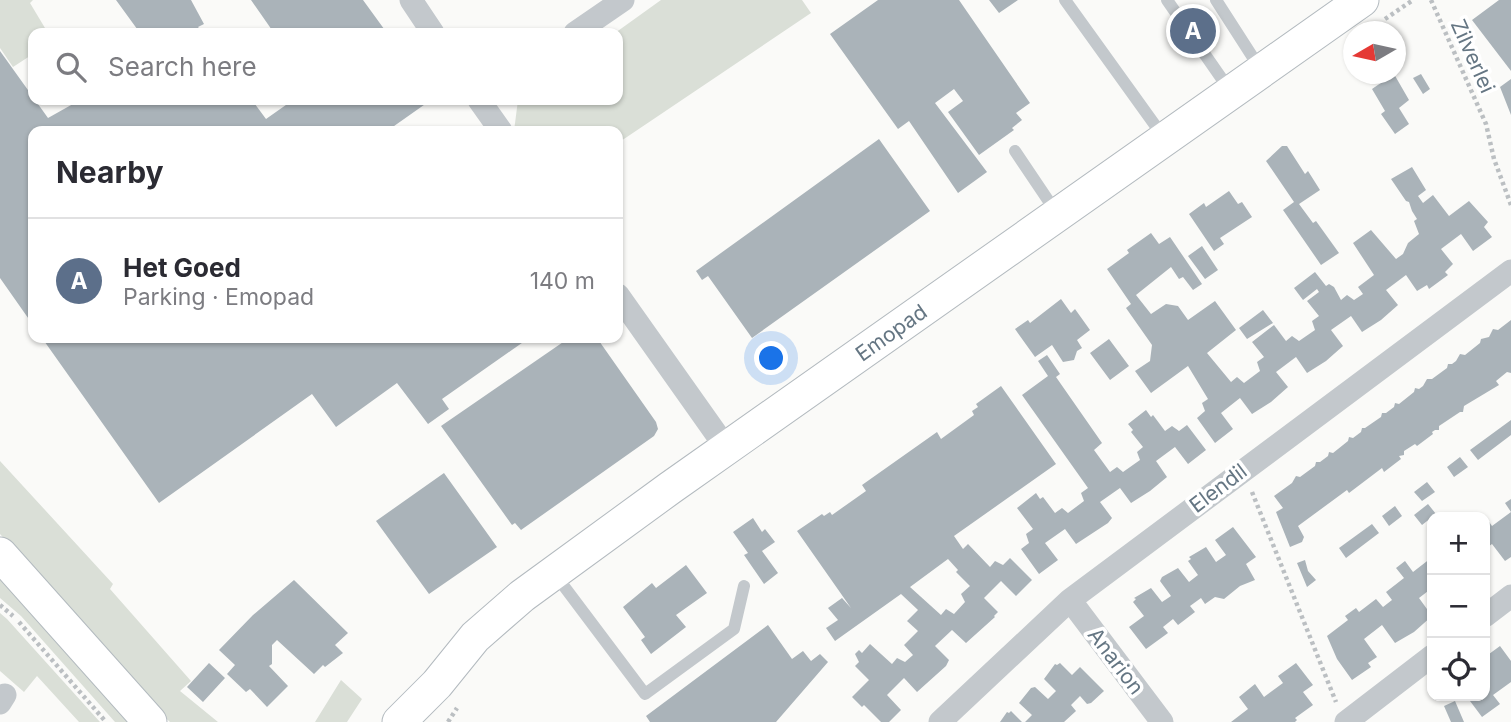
<!DOCTYPE html>
<html lang="en">
<head>
<meta charset="utf-8">
<style>
  :root { --surface:#fff; --page:#f2f2f3; --text:#2b2b33; --muted:#7c7c81; --line:#e1e1e2; --accent:#e4572e }
  body { margin:0; font-family:Inter,sans-serif; background:var(--page); color:var(--text) }
  .controls { position:absolute; right:21px; bottom:21px; display:grid; overflow:hidden; border-radius:14px; box-shadow:0 2px 5px #0004 }
  .controls button { width:63px; height:63px; display:grid; place-items:center; padding:0; border:0; border-bottom:2px solid var(--line); background:var(--surface); color:var(--text); font:35px sans-serif }
  .compass { position:absolute; left:1343px; top:21px; width:63px; height:63px; border-radius:50%; background:var(--surface); box-shadow:0 2px 5px #0004; rotate:261deg }
  .you { position:absolute; left:772px; top:359px; width:24px; height:24px; margin:-18px; border:5px solid #fff; border-radius:50%; background:#1a73e8; box-shadow:0 0 0 10px #1a73e833 }
  .badge { display:grid; place-items:center; width:46px; height:46px; border-radius:50%; background:var(--accent); color:#fff; font-size:23px; font-weight:700 }
  .pin { position:absolute; translate:-50% -50%; border:4px solid #fff; box-shadow:0 2px 7px #0006 }
  .list { margin:0; padding:0; list-style:none }
  h2 { display:flex; justify-content:space-between; align-items:center; height:91px; margin:0; padding:0 28px; font-size:30px }
  h2 small { font-size:23px; font-weight:400; color:var(--muted) }
  .list li { display:grid; grid-template-columns:46px 1fr auto; gap:21px; align-items:center; box-sizing:border-box; height:126px; padding:0 28px; border-top:2px solid var(--line) }
  .list b { display:block; font-size:26px; white-space:nowrap }
  .list p { margin:0; font-size:23px; white-space:nowrap; color:var(--muted) }
  .list em { font-size:23px; font-style:normal; color:var(--muted) }
  .icon { flex:none; width:38px; height:38px; fill:none; stroke:currentColor; stroke-width:2; stroke-linecap:round; stroke-linejoin:round }
  .map { position:relative; flex:none; width:1511px; height:722px; overflow:hidden }
  .search { position:absolute; background:var(--surface); box-shadow:0 2px 5px #0004; left:28px; top:28px; width:595px; height:77px; display:flex; align-items:center; gap:18px; box-sizing:border-box; padding:0 24px; border-radius:14px; color:var(--muted); font-size:26px }
  .panel { position:absolute; background:var(--surface); box-shadow:0 2px 5px #0004; left:28px; top:126px; width:595px; height:217px; border-radius:14px }
  .map>svg:first-child { display:block }
  .green { fill:#dadfd7 }
  .building { fill:#aab3b9; fill-rule:evenodd }
  .lines { fill:none; stroke-linecap:round; stroke-linejoin:round }
  .secondary-casing { stroke:#b3babf; stroke-width:35 }
  .path { stroke:#bbbfc2; stroke-width:4.5; stroke-dasharray:3.5 3.5; stroke-linecap:butt }
  .service { stroke:#c3c8cc; stroke-width:12 }
  .minor { stroke:#c3c8cc; stroke-width:23 }
  .secondary { stroke:#fff; stroke-width:33 }
  .labels { text-anchor:middle; dominant-baseline:central; stroke-width:7; stroke-linejoin:round; paint-order:stroke }
  .street-label { font-size:21px; fill:#657683; stroke:#fff }
</style>
</head>
<body>
<div class="map">
<svg width="1511" height="722" viewBox="0 0 1511 722">
  <rect width="100%" height="100%" fill="#fafaf8"/>
  <path class="green" d="M0,0H33L30,3L48,33H33V54L13,67L0,48Z
    M661,0H802L811,13L618,143V131H514L518,100H618V33H615Z
    M0,461L113,584L110,589L191,681L180,691L218,722H170L157,710L0,534Z
    M0,577L129,722H115L21,616L0,598Z
    M0,613L7,619L100,722H79L37,676L24,692L0,671Z
    M341,680L362,699L347,722H315Z"/>
  <path class="building" d="M116,0H191L204,24L198,27L203,33H140Z
    M251,0H363L387,33H274Z
    M878,0H959L1030,103L1016,113L1022,120L1012,128L1014,130L979,155L948,112L963,101L954,89L935,103L987,172L958,193L909,121L898,129L830,34Z
    M989,0H1018L999,13Z
    M1499,0H1511V71L1472,20Z
    M0,51L48,118L80,100H252L266,119L293,100H431L387,131H33V325L0,278Z
    M1394,74L1409,100L1399,108L1409,124L1395,134L1381,114L1385,111L1372,89Z
    M1421,74L1430,89L1423,94L1413,78Z
    M1511,79V115L1500,87Z
    M879,139L930,211L752,338L708,276L702,280L696,271Z
    M1282,146H1287L1305,174L1308,171L1320,190L1299,204L1313,223L1316,221L1339,253L1321,265L1283,210L1294,202L1266,161Z
    M1412,167L1426,190L1418,196L1423,203L1433,195L1449,216L1469,201L1488,222L1484,227L1492,237L1473,251L1461,234L1441,249L1453,264L1445,272L1448,275L1429,289L1427,285L1417,291L1406,275L1386,290L1398,305L1381,320L1362,332L1351,316L1331,330L1343,346L1326,361L1307,373L1296,357L1276,372L1288,387L1271,402L1252,414L1240,398L1221,413L1233,429L1215,443L1197,418L1205,411L1202,403L1208,399L1188,366L1151,393L1135,371L1150,361L1152,345L1126,308L1131,304L1107,269L1129,253L1127,250L1151,233L1159,244L1170,237L1202,284L1193,290L1183,277L1179,279L1171,267L1136,295L1151,314L1166,304L1178,306L1188,320L1215,301L1236,330L1207,353L1231,382L1237,377L1244,383L1260,371L1257,362L1264,357L1252,342L1274,325L1286,341L1292,336L1299,341L1315,330L1312,321L1319,316L1307,301L1319,292L1317,289L1303,300L1294,288L1315,272L1326,286L1329,284L1334,287L1341,300L1347,295L1354,300L1363,294L1358,287L1374,275L1353,243L1371,230L1396,259L1403,254L1408,243L1419,234L1414,221L1417,219L1412,211L1409,202L1406,201L1391,179Z
    M1229,191L1238,204L1242,202L1252,217L1220,238L1224,244L1214,251L1189,214L1204,203L1206,207Z
    M1202,246L1218,270L1205,279L1188,256Z
    M1061,299L1071,313L1075,309L1090,330L1077,340L1082,348L1077,351L1074,360L1063,362L1052,345L1035,357L1015,329L1028,320L1030,323Z
    M1263,310L1273,323L1247,339L1239,328Z
    M1511,320V373L1507,372L1496,381L1499,385L1464,406L1463,412H1460L1439,426V430H1435L1432,432L1433,434L1417,446L1415,444L1404,451V455L1399,456L1401,459L1384,472L1382,468L1349,493L1347,490L1298,526L1304,537L1302,542L1290,547L1276,512L1283,508L1274,496L1292,483L1296,476L1300,477L1315,466L1316,462H1320L1328,456L1329,452L1333,453L1348,441L1349,437L1353,438L1361,432L1362,428H1365L1381,417L1382,413H1386L1394,407L1395,403L1399,404L1414,392L1415,388L1419,389L1423,386L1427,379H1432L1447,368L1448,364H1452L1456,361L1460,354L1465,355L1480,343L1481,339L1489,337L1493,329L1498,330Z
    M42,338H529L442,399L449,409L428,424L397,383L336,427L312,394L159,503Z
    M569,338H597L656,422L658,429L654,436L521,530L515,523L512,525L441,426Z
    M1109,339L1129,366L1110,380L1090,353Z
    M1047,355L1060,374L1056,377L1102,443L1094,450L1110,472L1117,467L1123,472L1140,460L1137,452L1143,447L1131,432L1133,430L1128,424L1146,410L1151,417L1153,415L1165,431L1172,426L1179,431L1187,425L1206,450L1188,464L1175,447L1156,461L1167,477L1150,491L1131,503L1120,488L1100,502L1112,518L1108,523L1076,544L1065,529L1045,543L1058,560L1039,574L1021,549L1029,543L1026,534L1033,529L1017,508L1036,493L1040,499L1043,497L1055,513L1062,508L1068,513L1084,501L1081,493L1088,488L1022,395L1048,376L1038,361Z
    M1001,386L1056,464L954,536L963,549L968,544L990,567L995,561L1003,565L1010,558L1032,580L1016,596L1001,581L984,598L998,612L994,616L995,617L966,643L952,630L935,646L949,660L946,666L917,692L904,678L887,695L901,710L889,722H881L864,705L862,707L852,697L869,680L855,666L859,662L855,654L859,650L862,653L870,644L892,664L897,658L905,662L913,655L904,645L918,631L907,621L918,610L901,594L835,641L826,628L838,620L828,608L842,598L851,608L797,531L822,514L824,516L830,512L832,515L866,491L862,485L937,432L941,439L974,415L972,411L978,407L976,404ZM948,559L958,570L956,572L970,586L961,594L965,602L954,614L946,609L941,615L910,587Z
    M1511,420V435L1478,460L1470,450Z
    M1460,457L1468,467L1454,477L1447,467Z
    M444,473L497,547L429,594L376,521Z
    M1427,482L1435,492L1422,501L1414,492Z
    M1511,499V557L1505,561L1492,544L1485,549V516L1492,526L1511,512L1505,503Z
    M1428,504L1436,514L1422,525L1414,515Z
    M1395,506L1402,516L1389,526L1382,516Z
    M753,518L762,532L765,529L775,542L762,551L778,573L764,584L744,555L748,553L733,532Z
    M1372,524L1379,533L1346,558L1339,548Z
    M1233,527L1256,557L1246,564L1255,580L1240,586L1224,599L1215,597L1205,604L1201,598L1190,606L1195,612L1178,625L1173,619L1163,627L1168,633L1146,649L1129,627L1144,616L1133,602L1136,599L1134,598L1151,588L1162,602L1171,596L1160,581L1162,577L1178,568L1189,582L1198,575L1188,561L1191,559L1189,557L1206,547L1216,562L1226,555L1215,540Z
    M1432,552V588L1419,598L1432,616L1414,632L1395,643L1382,625L1364,639L1377,657L1368,663L1371,667L1352,680L1337,659L1327,636L1348,620L1345,616L1356,608L1359,612L1376,599L1383,607L1392,600L1386,592L1404,578L1396,568L1405,561L1413,572L1431,558L1428,555Z
    M1305,560L1308,571L1316,580L1307,587L1297,563Z
    M686,565L707,593L676,615L686,627L651,654L641,640L645,637L623,607L652,583L656,588Z
    M294,580L348,633L335,645L343,653L325,667L323,665L314,674L277,640L272,645V664L269,666L288,686L267,707L250,689L246,692L227,674L235,665L219,650L253,615Z
    M768,625L792,659L803,651L811,661L820,654L828,662L776,722H650L646,716Z
    M1500,646L1511,661V682L1493,695L1500,704L1482,717L1467,697L1485,696V657Z
    M209,663L225,678L203,702L187,687Z
    M1060,663L1072,675L1080,667L1104,691L1091,703L1087,704L1080,696L1071,705L1076,711L1064,722H1025L1032,715L1019,703L1031,688L1035,687L1048,699L1056,691L1044,679L1055,664L1057,665Z
    M1296,663L1313,685L1303,692L1313,705L1295,718L1297,720L1295,722H1231L1248,709L1239,697L1255,684L1264,697L1283,683L1278,676Z
    M1455,701L1464,722H1451L1444,706Z
    M1011,711L1022,722H1000L1007,712L1009,713Z"/>
  <g class="lines">
    <defs>
      <g id="secondary">
        <path d="M0,554L150,722"/>
        <path id="s1" d="M399,722L437,684L475,637L522,596L670,488L1362,0"/>
      </g>
    </defs>
    <use href="#secondary" class="secondary-casing"/>
    <path class="path" d="M1431,0L1486,124L1494,159L1511,205
      M1385,19L1413,0
      M1252,492L1336,702
      M0,605L13,616
      M19,622L106,722
      M448,722L457,708"/>
    <path class="service" d="M1065,0L1165,139
      M1167,0L1231,92
      M1216,0L1261,70
      M1015,151L1056,212
      M554,573L645,694L734,629L744,586"/>
    <path class="minor" d="M411,0L433,33
      M575,33L623,0
      M479,100L501,131
      M618,295L727,449
      M1070,600L1162,722
      M1485,616L1511,596
      M0,703L5,695
      M940,722L1070,600L1511,271
      M1346,722L1432,656"/>
    <use href="#secondary" class="secondary"/>
  </g>
  <g class="labels">
    <g class="street-label">
      <text transform="translate(1473 56) rotate(66)">Zilverlei</text>
      <text stroke="none"><textPath href="#s1" startOffset="630">Emopad</textPath></text>
      <text transform="translate(1218 488) rotate(-37)">Elendil</text>
      <text transform="translate(1116 661) rotate(53)">Anarion</text>
    </g>
  </g>
</svg>
<div class="controls">
<button>+</button>
<button>−</button>
<button><svg class="icon" aria-label="locate" viewBox="0 0 24 24"><circle cx="12" cy="12" r="6"/><path d="M12 2v4M12 18v4M2 12h4M18 12h4"/></svg></button>
</div>
<svg class="compass" viewBox="-18 -18 36 36"><path d="M0-13l5 13h-10z" fill="#e53935"/><path d="M0 13l5-13h-10z" fill="#7c7c81"/></svg>
<div class="you"></div>
<div class="pin badge" style="left:1193px;top:31px;background:#5c6f8a">A</div>
<div class="search"><svg class="icon" aria-label="search" viewBox="0 0 24 24"><circle cx="10" cy="10" r="6"/><path d="M15 15l6 6"/></svg>Search here</div>
<section class="panel">
<h2>Nearby<small></small></h2>
<ul class="list">
<li><span class="badge" style="background:#5c6f8a">A</span><div><b>Het Goed</b><p>Parking · Emopad</p></div><em>140 m</em></li>
</ul>
</section>
</div>
</body>
</html>
